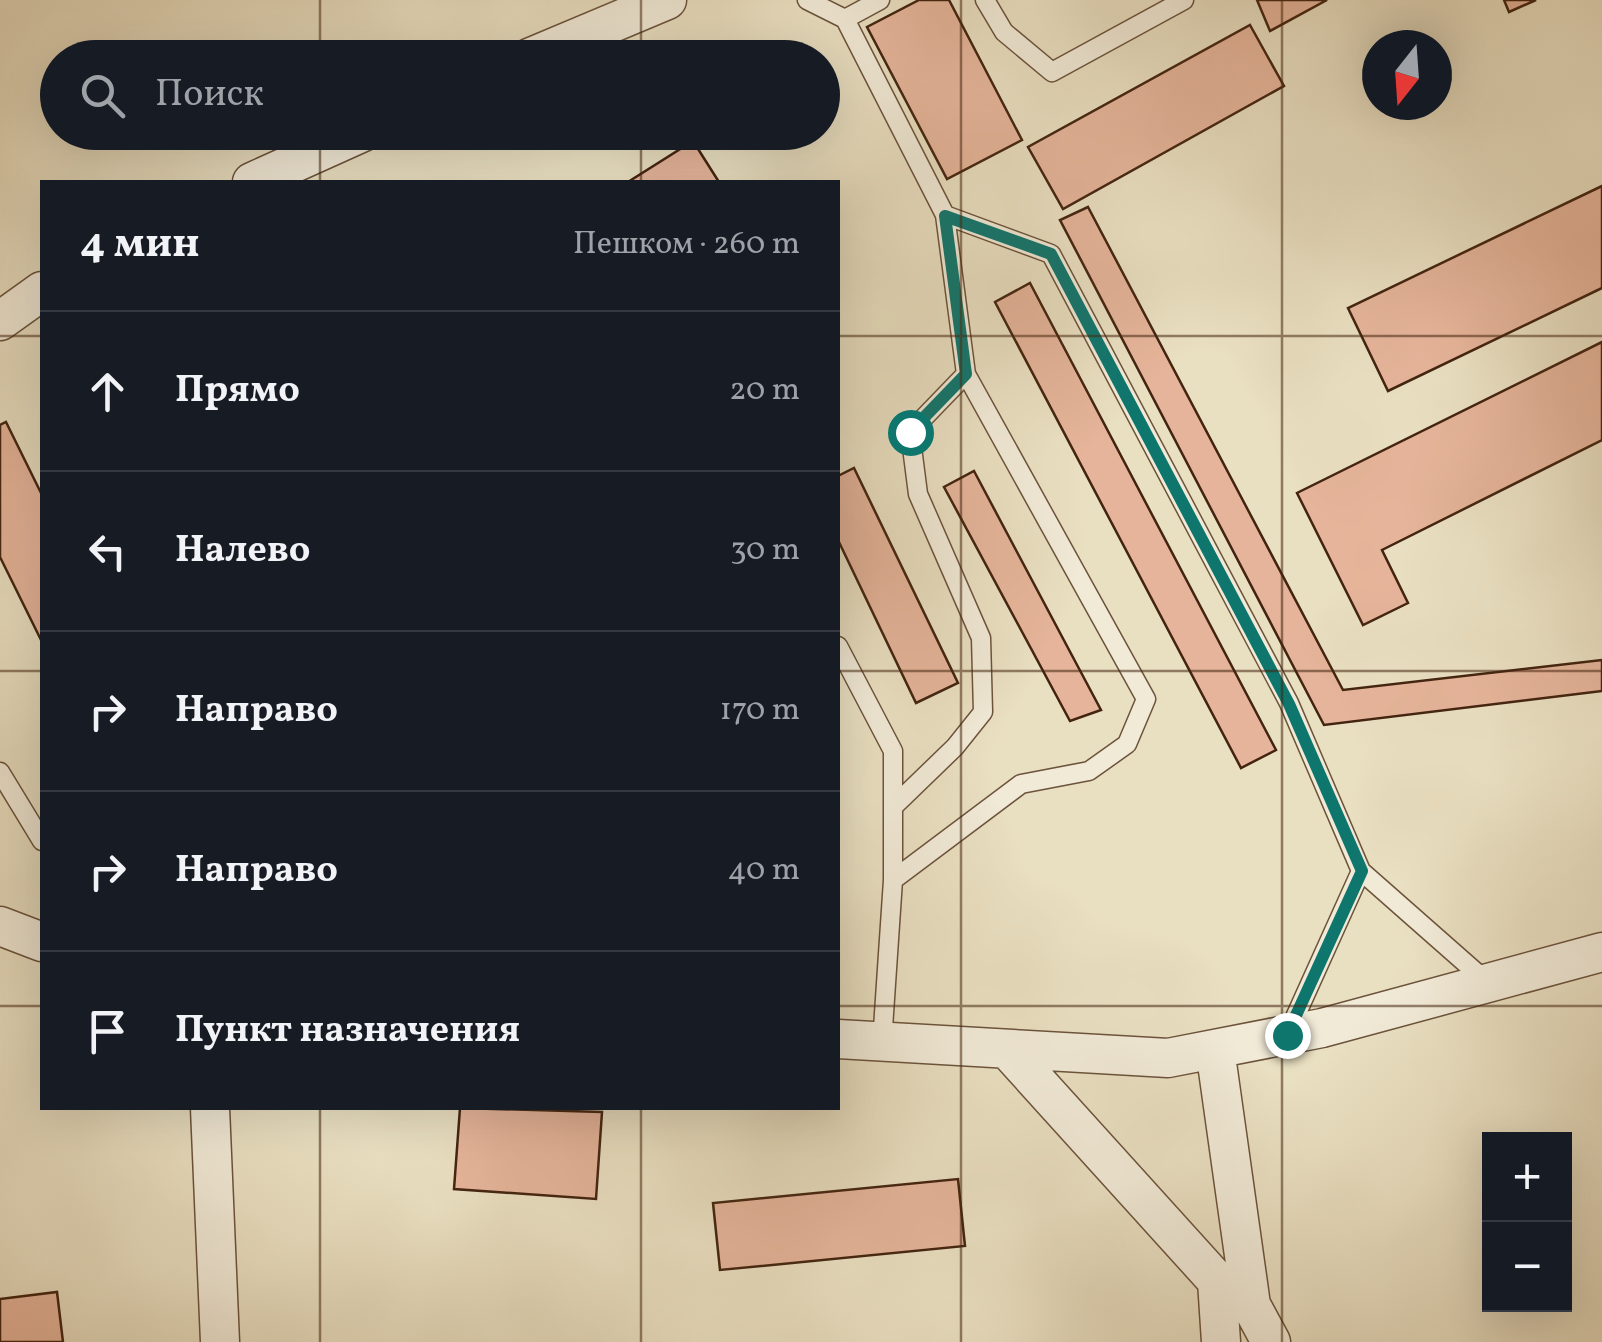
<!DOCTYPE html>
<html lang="ru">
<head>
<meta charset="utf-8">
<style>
  :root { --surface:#171b24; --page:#20242c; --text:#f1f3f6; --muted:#9ea1a6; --line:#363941 }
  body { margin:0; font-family:Vollkorn,serif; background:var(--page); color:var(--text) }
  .controls { position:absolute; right:30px; bottom:30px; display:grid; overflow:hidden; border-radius:0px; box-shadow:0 10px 40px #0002 }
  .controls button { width:90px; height:90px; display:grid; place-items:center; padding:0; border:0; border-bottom:2px solid var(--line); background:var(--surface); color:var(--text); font:50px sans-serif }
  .compass { position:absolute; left:1362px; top:30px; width:90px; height:90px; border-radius:50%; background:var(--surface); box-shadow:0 10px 40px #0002; rotate:197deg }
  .stop { position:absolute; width:30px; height:30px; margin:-22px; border:8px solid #0f766e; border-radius:50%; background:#fff }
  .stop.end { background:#0f766e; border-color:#fff; box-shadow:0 2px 10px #0008 }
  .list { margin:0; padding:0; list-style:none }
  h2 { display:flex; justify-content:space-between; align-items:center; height:130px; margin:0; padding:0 40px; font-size:42px }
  h2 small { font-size:32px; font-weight:400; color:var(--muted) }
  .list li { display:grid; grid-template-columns:65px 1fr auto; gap:30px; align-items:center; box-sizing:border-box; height:160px; padding:0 40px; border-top:2px solid var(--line) }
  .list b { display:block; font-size:38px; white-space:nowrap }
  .list em { font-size:32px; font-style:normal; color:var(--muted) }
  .icon { flex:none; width:55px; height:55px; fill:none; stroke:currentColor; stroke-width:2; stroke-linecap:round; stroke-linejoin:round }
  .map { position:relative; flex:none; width:1602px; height:1342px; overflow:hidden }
  .search { position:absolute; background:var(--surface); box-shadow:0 10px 40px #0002; left:40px; top:40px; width:800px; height:110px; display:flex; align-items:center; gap:25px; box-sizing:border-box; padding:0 35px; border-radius:55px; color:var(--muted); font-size:38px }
  .panel { position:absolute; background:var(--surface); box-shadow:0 10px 40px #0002; left:40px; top:180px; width:800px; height:930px; border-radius:0px }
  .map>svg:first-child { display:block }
  .building { fill:#e5b49a; stroke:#432410; stroke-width:2.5 }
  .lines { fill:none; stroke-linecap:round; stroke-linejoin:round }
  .lane-casing { stroke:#6c533c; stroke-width:21 }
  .street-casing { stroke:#6c533c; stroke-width:41 }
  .lane { stroke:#f1ead7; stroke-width:18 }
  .street { stroke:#f1ead7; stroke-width:38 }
  .route { stroke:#0f766e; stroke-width:12 }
  .grid { fill:none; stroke:#432410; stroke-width:2.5; stroke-opacity:0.55 }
</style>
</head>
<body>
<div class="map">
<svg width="1602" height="1342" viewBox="0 0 1602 1342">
  <rect width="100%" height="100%" fill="#e9dfc1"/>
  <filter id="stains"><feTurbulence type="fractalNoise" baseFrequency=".002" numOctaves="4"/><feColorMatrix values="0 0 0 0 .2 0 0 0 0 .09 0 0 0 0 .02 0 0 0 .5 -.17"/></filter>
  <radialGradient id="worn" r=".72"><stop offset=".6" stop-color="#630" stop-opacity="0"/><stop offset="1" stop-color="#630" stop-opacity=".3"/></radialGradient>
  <path class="building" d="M919,0H949L1022,140L947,179L867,27Z
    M1257,0H1327L1270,31Z
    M1504,0H1536L1509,12Z
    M1250,25L1284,86L1063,209L1028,147Z
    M693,141L719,182H628Z
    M1602,186V288L1388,391L1348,308Z
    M1088,207L1343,690L1602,660V691L1324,725L1060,220Z
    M1030,283L1276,750L1241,768L995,302Z
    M1602,342V440L1382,550L1408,603L1363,625L1297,493Z
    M6,422L42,495V642L0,557V425Z
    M854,468L958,683L916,703L838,540V476Z
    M974,471L1101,710L1070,721L944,487Z
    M460,1108L602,1112L596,1199L454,1189Z
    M958,1179L965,1246L720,1270L713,1203Z
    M57,1292L63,1342H0V1299Z"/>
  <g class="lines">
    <defs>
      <path id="lane" d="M807,0L845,19L880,0
        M985,0L1004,32L1052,72L1184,0
        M845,19L945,215L966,374L1146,699L1127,744L1089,771L1021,784L893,880L882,1043
        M945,215L1051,254L1289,703L1361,871L1287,1035
        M838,646L893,751V880
        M0,772L42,841
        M893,807L955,747L983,712L981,638L918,494L910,432L966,374
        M1361,871L1487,982"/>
      <path id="street" d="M529,58L667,0
        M252,182L363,132
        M0,321L42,291
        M0,926L42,942
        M838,1039L1168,1058L1322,1028L1602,952
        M1215,1049L1251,1305L1271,1342
        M1008,1050L1217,1281L1221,1342
        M210,1108L220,1342"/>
    </defs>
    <use href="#lane" class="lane-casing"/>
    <use href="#street" class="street-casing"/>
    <use href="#lane" class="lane"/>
    <use href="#street" class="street"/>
  </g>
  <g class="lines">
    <path class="route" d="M910,432L966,374L945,216L1051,254L1289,704L1362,871L1287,1035"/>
  </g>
  <path class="grid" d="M320,0V58M641,0V58M961,0V1342M1282,0V1342M320,132V182M641,132V182M0,336H42M838,336H1602M0,671H42M838,671H1602M0,1006H42M838,1006H1602M320,1108V1342M641,1108V1342"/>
  <rect width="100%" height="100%" filter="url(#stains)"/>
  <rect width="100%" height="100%" fill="url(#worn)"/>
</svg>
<div class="controls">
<button>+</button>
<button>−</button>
</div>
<svg class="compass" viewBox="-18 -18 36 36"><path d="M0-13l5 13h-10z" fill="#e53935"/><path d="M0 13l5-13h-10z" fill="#9ea1a6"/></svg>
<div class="stop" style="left:910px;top:432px"></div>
<div class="stop end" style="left:1287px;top:1035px"></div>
<div class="search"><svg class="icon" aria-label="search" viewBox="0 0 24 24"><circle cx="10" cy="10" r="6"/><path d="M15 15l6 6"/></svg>Поиск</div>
<section class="panel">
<h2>4 мин<small>Пешком · 260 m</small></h2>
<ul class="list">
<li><svg class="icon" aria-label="ahead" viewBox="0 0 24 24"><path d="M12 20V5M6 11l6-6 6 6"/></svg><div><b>Прямо</b></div><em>20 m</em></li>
<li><svg class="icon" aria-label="left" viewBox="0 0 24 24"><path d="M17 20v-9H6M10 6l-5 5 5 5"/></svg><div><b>Налево</b></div><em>30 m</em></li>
<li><svg class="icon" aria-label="right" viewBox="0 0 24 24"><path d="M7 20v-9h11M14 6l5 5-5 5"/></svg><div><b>Направо</b></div><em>170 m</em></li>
<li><svg class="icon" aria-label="right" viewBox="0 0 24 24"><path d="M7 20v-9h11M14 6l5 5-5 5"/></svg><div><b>Направо</b></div><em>40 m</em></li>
<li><svg class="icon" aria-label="arrive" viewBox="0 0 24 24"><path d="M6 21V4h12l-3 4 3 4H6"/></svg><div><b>Пункт назначения</b></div></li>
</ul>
</section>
</div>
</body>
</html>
